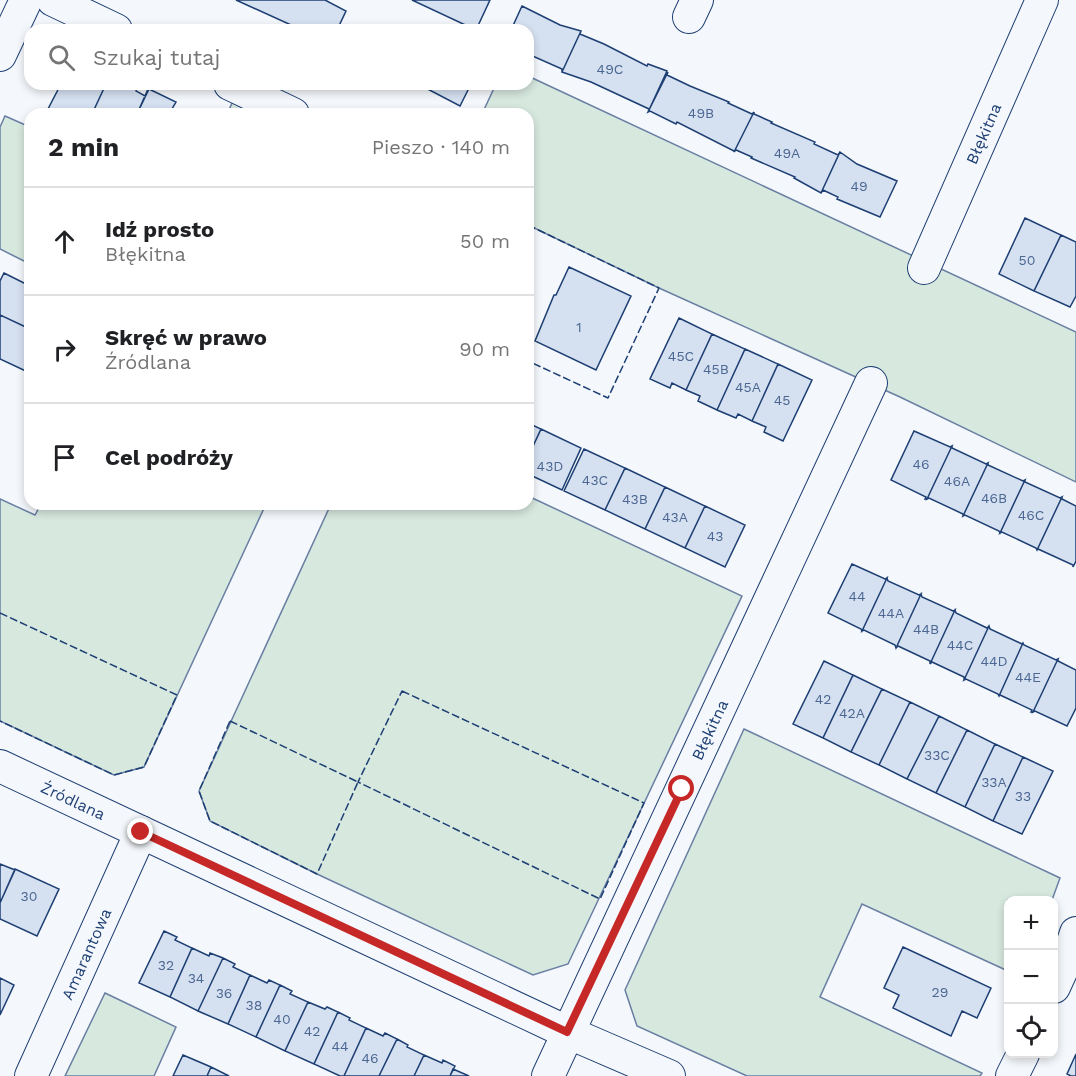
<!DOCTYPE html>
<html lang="pl">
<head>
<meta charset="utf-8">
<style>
  :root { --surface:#fff; --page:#f6f6f6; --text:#202124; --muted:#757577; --line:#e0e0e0 }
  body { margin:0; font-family:"Work Sans",sans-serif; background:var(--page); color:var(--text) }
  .controls { position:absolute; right:18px; bottom:18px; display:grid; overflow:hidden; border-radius:12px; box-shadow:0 3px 9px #0003 }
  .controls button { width:54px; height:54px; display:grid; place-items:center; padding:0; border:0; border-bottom:2px solid var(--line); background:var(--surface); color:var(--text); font:30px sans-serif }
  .stop { position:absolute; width:18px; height:18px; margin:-14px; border:4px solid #c62828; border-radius:50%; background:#fff }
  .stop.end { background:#c62828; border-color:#fff; box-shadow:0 2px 6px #0008 }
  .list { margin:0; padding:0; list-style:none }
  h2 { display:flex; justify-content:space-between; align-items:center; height:78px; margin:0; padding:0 24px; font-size:26px }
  h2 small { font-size:20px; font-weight:400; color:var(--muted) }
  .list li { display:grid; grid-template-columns:39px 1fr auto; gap:18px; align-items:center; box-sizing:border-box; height:108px; padding:0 24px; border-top:2px solid var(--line) }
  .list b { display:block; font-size:22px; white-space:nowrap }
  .list p { margin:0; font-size:20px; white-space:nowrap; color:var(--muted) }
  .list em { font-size:20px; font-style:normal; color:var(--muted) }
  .icon { flex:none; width:33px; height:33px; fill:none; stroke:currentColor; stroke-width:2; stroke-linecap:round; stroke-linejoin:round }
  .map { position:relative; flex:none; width:1076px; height:1076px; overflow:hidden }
  .search { position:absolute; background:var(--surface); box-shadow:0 3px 9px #0003; left:24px; top:24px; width:510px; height:66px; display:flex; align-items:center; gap:15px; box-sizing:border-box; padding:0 21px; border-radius:18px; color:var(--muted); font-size:22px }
  .panel { position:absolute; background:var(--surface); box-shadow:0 3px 9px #0003; left:24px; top:108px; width:510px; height:402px; border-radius:18px }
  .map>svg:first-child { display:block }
  .green { fill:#d7e8df; stroke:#687fa3; stroke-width:1.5 }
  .building { fill:#d5e0f0; stroke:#1d3f73; stroke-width:1.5 }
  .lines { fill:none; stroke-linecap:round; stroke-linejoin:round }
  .minor-casing { stroke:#1d3f73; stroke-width:34 }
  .minor { stroke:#f4f7fb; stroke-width:32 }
  .fence { stroke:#1d3f73; stroke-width:1.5; stroke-dasharray:8 3; stroke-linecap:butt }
  .route { stroke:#c62828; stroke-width:8 }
  .labels { text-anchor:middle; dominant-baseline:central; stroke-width:4.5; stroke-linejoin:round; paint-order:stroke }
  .number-label { font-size:14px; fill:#4b6792 }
  .street-label { font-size:16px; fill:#1d3f73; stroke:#f4f7fb }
</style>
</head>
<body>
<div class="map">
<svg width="1076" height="1076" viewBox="0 0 1076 1076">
  <rect width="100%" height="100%" fill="#f4f7fb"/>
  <path class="green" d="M528,76L1076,332V482L900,397L659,288L528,225V114H482L496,84H528Z
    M234,99L266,114H227Z
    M5,116L30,127V264L0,249V127Z
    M528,496L742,596L568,964L533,975L317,874L210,821L199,791L331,504H528Z
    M0,499L35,515L41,504H266L144,767L114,775L0,721Z
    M744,729L1060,878L1052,900H1008V971L862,904L820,997L982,1073L980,1076H747L637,1026L625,990Z
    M105,993L176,1027L154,1076H65Z"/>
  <path class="building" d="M236,0H325L346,11L337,30H302Z
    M412,0H490L476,30Z
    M522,6L560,25L581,31L562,72V69L528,54V30H511Z
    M581,31L580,34L604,44L647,66L648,64L667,71L648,112L649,109L591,82L562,72Z
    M668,72L667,75L690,86L729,102L728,103L752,114L754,112L734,152V151L677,122L676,124L650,111L648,112Z
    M61,84H106L92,114H58L48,109Z
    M106,84H138L136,91L145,96L148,89L137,114H92Z
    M418,84H471L460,106Z
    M149,89L176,102L172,109L183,114H137Z
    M754,112V114L772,122L771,123L815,142L814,144L838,155L840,152L821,193L794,178L795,177L751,158L752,157L736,150L734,152Z
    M840,152L857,164L897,181L880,217L837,199L838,197L823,190L821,193Z
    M1025,218L1061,235L1034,291L999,274Z
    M1061,235L1076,242V296L1070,307L1034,291Z
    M569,267L631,296L596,370L535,341L554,295H556Z
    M4,273L30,286V329L0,315V281Z
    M0,315L30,329V373L0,359Z
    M679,318L712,334L686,390L672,383L670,388L650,379Z
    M712,334L745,349L717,410L698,401L700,396L686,390Z
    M745,349L778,364L752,421L738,414L736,418L717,410Z
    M778,364L812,380L783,441L764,432L766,427L752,421Z
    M528,423L541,429L528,457Z
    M541,429L581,448L562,490L528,474V457Z
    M914,431L950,447L952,446L927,499H925L926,497L891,480Z
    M952,446V448L986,464L988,463L963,516V514L929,498L927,499Z
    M584,449L625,468L605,510L564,491Z
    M988,463V465L1023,481L1025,480L1000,533L999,531L965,515L963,516Z
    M625,468L665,487L645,529L605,510Z
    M1025,480V482L1060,498L1062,497L1037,550L1036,548L1002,532L1000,533Z
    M665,487L705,506L685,548L645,529Z
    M1062,497V499L1076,506V561L1073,567V565L1038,549L1037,550Z
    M705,506L745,525L725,567L685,548Z
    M852,564L885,579L887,578L862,631L861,629L828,613Z
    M887,578L888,581L919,595L921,594L896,648L895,645L864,630L862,631Z
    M921,594L922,597L953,611L955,610L930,664V661L898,646L896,648Z
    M955,610L956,613L987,628L989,626L964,680V677L932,662L930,664Z
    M989,626L990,629L1022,644L1023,643L999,696L998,694L966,679L964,680Z
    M1023,643L1024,645L1056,660L1058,659L1033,712H1031L1032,710L1000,695L999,696Z
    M1058,659V661L1076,670V708L1067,726L1035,711L1033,712Z
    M824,661L853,675L823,738L793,724Z
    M853,675L882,689L851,752L823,738Z
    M882,689L910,702L879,765L851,752Z
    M910,702L939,716L907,779L879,765Z
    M939,716L967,730L936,793L907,779Z
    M967,730L995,744L965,807L936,793Z
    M995,744L1023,757L993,821L965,807Z
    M1023,757L1053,771L1022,834L993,821Z
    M0,864L15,870L0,903Z
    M15,869L59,889L37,936L0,919V903Z
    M164,931L177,937L175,940L192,948L170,997L139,983Z
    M903,947L991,988L977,1018L962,1011L951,1036L893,1008L899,995L884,988Z
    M192,948L209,956L210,953L223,958L198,1011L170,997Z
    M223,958L235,964L233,967L250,975L228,1024L198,1011Z
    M250,975L267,983L269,980L280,985L256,1037L228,1024Z
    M0,978L14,985L0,1015Z
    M280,985L292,991L290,994L308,1002L285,1051L256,1037Z
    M308,1002L325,1009L327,1007L338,1012L314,1064L285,1051Z
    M338,1012L350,1018L349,1020L366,1028L344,1076H340L314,1064Z
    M366,1028L383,1036L385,1033L397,1039L379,1076H344Z
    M397,1039L408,1045L407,1047L424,1055L414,1076H379Z
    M1076,1054V1076H1071L1067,1074Z
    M183,1055L211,1067L207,1076H173Z
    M424,1055L442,1063L443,1060L455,1066L450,1076H414Z
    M211,1067L229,1076H207Z
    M453,1069L469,1076H450Z"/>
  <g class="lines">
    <defs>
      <g id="minor">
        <path d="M53,0L116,30"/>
        <path d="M689,17L697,0"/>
        <path d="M0,55L26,0"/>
        <path d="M230,84L293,114"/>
        <path id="s1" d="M924,268L1042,0"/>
        <path id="s2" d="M0,766L567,1032L669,1076"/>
        <path d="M1054,987L1069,954L1076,933"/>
        <path id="s3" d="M31,1076L141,832"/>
        <path id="s4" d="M548,1076L871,383"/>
        <path d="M1012,1076L1023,1054"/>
      </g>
    </defs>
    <use href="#minor" class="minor-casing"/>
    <use href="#minor" class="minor"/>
    <path class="fence" d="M528,225L659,288L608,398L528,361
      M0,613L177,695L144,767L114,775L0,721
      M402,691L644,803L600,899L358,782Z
      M230,721L358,782L317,874L210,821L199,791Z"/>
  </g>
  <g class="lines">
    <path class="route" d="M141,832L567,1032L682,789"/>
  </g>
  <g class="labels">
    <g class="number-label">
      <text x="610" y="69">49C</text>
      <text x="701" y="113">49B</text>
      <text x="787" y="153">49A</text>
      <text x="859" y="186">49</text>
      <text x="1027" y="260">50</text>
      <text x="579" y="327">1</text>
      <text x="681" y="356">45C</text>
      <text x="716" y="369">45B</text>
      <text x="748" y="387">45A</text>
      <text x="782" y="400">45</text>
      <text x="921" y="464">46</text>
      <text x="550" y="466">43D</text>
      <text x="595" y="480">43C</text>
      <text x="957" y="481">46A</text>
      <text x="994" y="498">46B</text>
      <text x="635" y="499">43B</text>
      <text x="1031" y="515">46C</text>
      <text x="675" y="517">43A</text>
      <text x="715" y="536">43</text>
      <text x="857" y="596">44</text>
      <text x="891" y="613">44A</text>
      <text x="926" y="629">44B</text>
      <text x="960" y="645">44C</text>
      <text x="994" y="661">44D</text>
      <text x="1028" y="677">44E</text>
      <text x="823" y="699">42</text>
      <text x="852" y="713">42A</text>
      <text x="937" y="755">33C</text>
      <text x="994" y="782">33A</text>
      <text x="1023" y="796">33</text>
      <text x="29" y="896">30</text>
      <text x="166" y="965">32</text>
      <text x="196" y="978">34</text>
      <text x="940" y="992">29</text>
      <text x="224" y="993">36</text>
      <text x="254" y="1005">38</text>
      <text x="282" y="1019">40</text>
      <text x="312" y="1031">42</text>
      <text x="340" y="1046">44</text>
      <text x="370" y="1058">46</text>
    </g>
    <g class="street-label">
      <text stroke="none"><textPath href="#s1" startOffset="147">Błękitna</textPath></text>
      <text stroke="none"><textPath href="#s4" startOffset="382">Błękitna</textPath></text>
      <text stroke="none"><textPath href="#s2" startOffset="81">Źródlana</textPath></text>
      <text stroke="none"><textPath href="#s3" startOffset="134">Amarantowa</textPath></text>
    </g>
  </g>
</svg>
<div class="controls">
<button>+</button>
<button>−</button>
<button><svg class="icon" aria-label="locate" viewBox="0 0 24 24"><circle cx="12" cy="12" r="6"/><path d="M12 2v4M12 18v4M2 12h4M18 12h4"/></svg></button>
</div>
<div class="stop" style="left:682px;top:789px"></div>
<div class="stop end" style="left:141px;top:832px"></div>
<div class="search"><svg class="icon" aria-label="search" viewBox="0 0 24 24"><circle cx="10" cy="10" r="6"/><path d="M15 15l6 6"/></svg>Szukaj tutaj</div>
<section class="panel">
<h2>2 min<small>Pieszo · 140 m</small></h2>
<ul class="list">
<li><svg class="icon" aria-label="ahead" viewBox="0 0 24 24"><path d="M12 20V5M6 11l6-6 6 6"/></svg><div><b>Idź prosto</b><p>Błękitna</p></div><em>50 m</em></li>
<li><svg class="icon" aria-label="right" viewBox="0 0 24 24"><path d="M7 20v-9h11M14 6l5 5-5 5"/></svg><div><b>Skręć w prawo</b><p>Źródlana</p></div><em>90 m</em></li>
<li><svg class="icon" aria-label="arrive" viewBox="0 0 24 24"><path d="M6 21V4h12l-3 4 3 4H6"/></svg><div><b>Cel podróży</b></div></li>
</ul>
</section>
</div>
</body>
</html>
